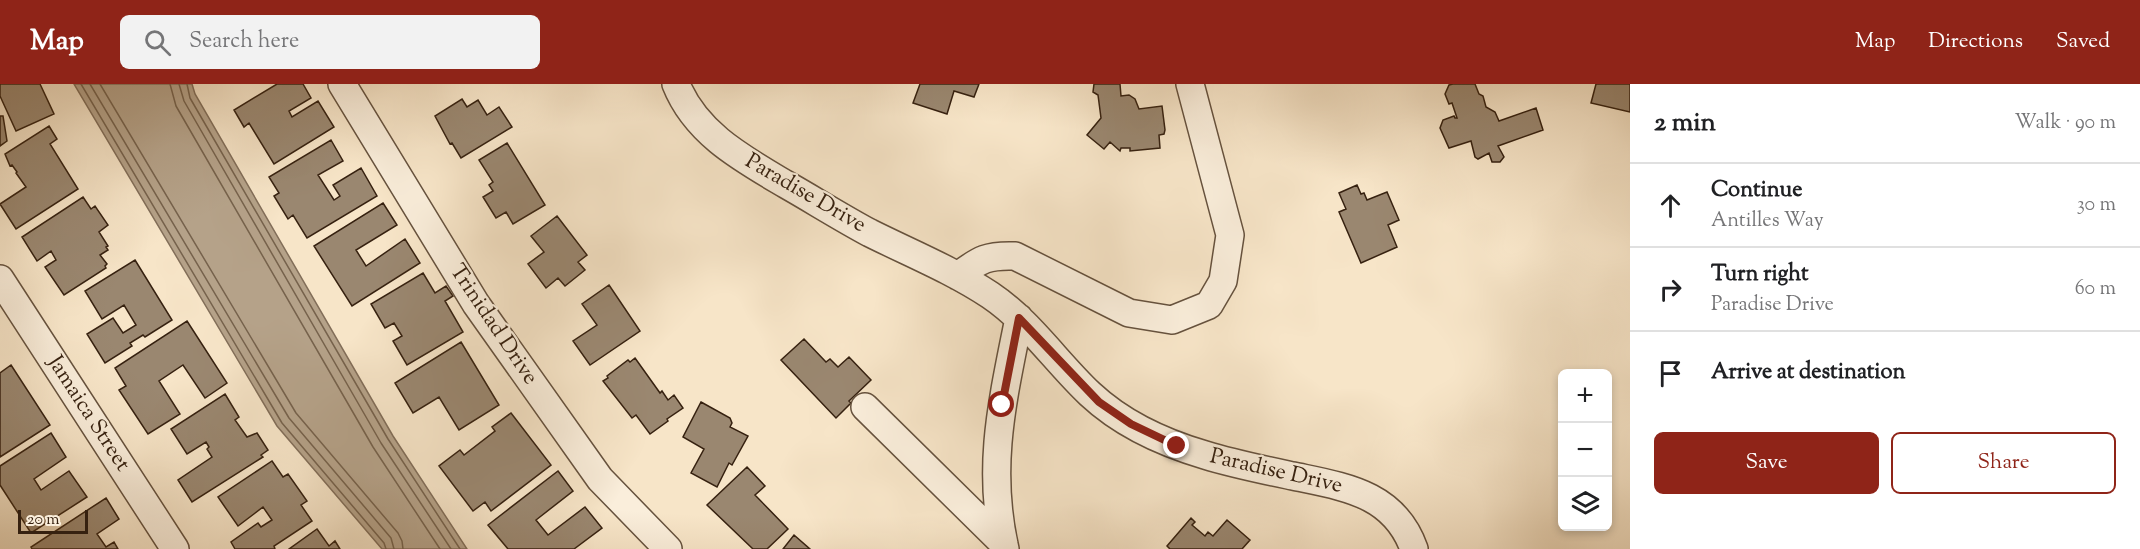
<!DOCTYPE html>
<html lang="en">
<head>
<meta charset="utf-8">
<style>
  :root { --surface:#fff; --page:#f2f2f2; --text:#202124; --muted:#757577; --line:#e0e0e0; --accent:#8f2418 }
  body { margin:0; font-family:"Sorts Mill Goudy",serif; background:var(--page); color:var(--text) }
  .controls { position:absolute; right:18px; bottom:18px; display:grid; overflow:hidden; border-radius:9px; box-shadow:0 3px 9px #0003 }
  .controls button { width:54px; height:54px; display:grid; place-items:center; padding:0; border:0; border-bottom:2px solid var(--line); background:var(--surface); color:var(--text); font:30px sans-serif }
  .scale { position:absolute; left:18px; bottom:15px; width:70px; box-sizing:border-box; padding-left:6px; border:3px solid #362110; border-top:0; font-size:16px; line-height:21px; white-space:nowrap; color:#362110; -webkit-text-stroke:4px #faeedb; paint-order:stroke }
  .stop { position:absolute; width:18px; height:18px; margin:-14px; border:4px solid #8f2418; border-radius:50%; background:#fff }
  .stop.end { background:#8f2418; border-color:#fff; box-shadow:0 2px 6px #0008 }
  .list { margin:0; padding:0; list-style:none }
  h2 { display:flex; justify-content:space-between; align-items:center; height:78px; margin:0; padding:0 24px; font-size:26px }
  h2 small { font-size:20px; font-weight:400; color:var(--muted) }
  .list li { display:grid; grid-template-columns:39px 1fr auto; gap:18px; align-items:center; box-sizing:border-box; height:84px; padding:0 24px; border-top:2px solid var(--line) }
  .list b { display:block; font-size:22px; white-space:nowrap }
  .list p { margin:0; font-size:20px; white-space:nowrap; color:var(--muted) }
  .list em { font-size:20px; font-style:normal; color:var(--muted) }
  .actions { display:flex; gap:12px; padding:18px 24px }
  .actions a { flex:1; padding:14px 0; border:2px solid var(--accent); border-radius:9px; text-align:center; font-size:21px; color:var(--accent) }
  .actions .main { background:var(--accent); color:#fff }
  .icon { flex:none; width:33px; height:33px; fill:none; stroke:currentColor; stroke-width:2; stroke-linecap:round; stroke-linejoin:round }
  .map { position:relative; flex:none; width:1630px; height:465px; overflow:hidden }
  header { display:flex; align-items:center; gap:36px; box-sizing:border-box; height:84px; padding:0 30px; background:var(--accent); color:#fff }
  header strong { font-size:28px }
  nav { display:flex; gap:33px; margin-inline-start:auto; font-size:21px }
  .search { width:420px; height:54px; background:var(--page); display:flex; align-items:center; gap:15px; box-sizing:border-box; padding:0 21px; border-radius:9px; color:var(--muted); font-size:22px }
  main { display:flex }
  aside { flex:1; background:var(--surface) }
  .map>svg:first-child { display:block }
  .water { fill:#b5a289; stroke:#826e59; stroke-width:1.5 }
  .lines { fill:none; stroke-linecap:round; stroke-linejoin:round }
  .shore { stroke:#76624c; stroke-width:1.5 }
  .building { fill:#9a8770; stroke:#362110; stroke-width:1.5 }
  .minor-casing { stroke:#66523e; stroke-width:30 }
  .minor { stroke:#faeedb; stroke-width:27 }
  .route { stroke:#8f2418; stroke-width:8 }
  .labels { text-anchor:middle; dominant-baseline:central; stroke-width:4.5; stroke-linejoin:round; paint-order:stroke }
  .street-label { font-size:22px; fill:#362110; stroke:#faeedb }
</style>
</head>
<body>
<header>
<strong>Map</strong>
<div class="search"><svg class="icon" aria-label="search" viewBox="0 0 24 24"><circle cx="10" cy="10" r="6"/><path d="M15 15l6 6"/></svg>Search here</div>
<nav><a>Map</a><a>Directions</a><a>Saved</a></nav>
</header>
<main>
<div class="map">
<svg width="1630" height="465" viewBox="0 0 1630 465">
  <rect width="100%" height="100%" fill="#f7e5c8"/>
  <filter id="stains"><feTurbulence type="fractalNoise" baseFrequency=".00333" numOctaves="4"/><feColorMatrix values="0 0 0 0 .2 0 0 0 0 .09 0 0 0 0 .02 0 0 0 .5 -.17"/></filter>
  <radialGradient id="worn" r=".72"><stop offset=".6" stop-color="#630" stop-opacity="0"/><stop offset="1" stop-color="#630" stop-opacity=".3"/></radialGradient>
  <path class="water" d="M74,0H192L195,10L393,352L467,465H382L277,342Z"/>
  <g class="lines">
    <path class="shore" d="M81,0L282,339L384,459L386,465
      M90,0L289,334L391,454L394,465
      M100,0L296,329L398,449L402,457L403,465
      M170,0L176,22L373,363L440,465
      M179,0L184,17L381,359L451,465
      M187,0L190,14L388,355L460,465"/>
  </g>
  <path class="building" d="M0,0H40L54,30L16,47L0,12Z
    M277,0H303L311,14L289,27L292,33L318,17L334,43L274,80L249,39L244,43L234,26Z
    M920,0H979L974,13L954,7L947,30L913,19Z
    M1094,0H1120L1121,12L1129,11L1135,15L1139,25L1162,22L1165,46L1164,50L1159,51L1160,64L1130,67V64H1121L1120,67L1110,58L1104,65L1087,51L1101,34L1098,11L1093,8Z
    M1453,0H1475L1479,10L1483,12L1486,23L1495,28L1499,37L1536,24L1543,46L1498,62L1504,73L1500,78H1492L1489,69L1478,75L1475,73L1471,57L1449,64L1440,44L1443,36L1454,32L1455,34H1457L1452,19L1449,20L1445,10L1449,1Z
    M1596,0H1630V28L1591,19Z
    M462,15L467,23L478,16L487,31L499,23L512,43L461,74L452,59L450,60L435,32Z
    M0,32H3L7,57L0,62Z
    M49,42L57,55L50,60L78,105L16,145L0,120L26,103L16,89L17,88L12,81L10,82L5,70Z
    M331,56L343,77L318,91L334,116L340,112L333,101L361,84L377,112L307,154L293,131L288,135L274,112L279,109L269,93Z
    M507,59L545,121L513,140L506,128L496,134L483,113L493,107L489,101L493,98L479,76Z
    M1357,101L1361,110L1364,109L1367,116L1387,108L1399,136L1388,141L1397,163L1361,179L1339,128L1346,125L1339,109Z
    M83,113L91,125L95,122L108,141L99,148L108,162L106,163L108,166L100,171L107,180L105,182L106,184L64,211L45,183L56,176L51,167L37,177L22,153Z
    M383,119L397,141L356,166L366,182L405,155L420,179L352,222L314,162Z
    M557,132L587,171L578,178L585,186L565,202L558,194L546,204L528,180L544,168L531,152Z
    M135,176L172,236L145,253L143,251L130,259L132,262L105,279L87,250L113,234L123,249L136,241L124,221L102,235L85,207Z
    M423,189L435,209L446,202L453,212L445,217L463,248L407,281L393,257L402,252L394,239L385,244L371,220Z
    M609,201L640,247L590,281L573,257L597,241L582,220Z
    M187,237L227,299L205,314L183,281L159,297L180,330L148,350L119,306L126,302L115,284Z
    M804,255L826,278L830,275L838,283L849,273L871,296L849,317L851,319L836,334L781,276Z
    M461,258L499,321L459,346L439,313L413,329L395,299Z
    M635,274L660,309L662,307L668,316L674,311L683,324L667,335L668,337L650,350L636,331L632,334L603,297L608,294L607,292L628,276L630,278Z
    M11,281L50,341L0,373V289Z
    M225,310L239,333L235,336L247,353L257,349L268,366L261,371L263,373L192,418L178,396L212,373L207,365L209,363L206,358L187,370L171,345Z
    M701,318L730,334L732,339L730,343L748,352L732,381L729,379L717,403L691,389L704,365L683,353Z
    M511,329L551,381L491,427L485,418L473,427L439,382L460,366L464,371L495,347L492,343Z
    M51,349L66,373L34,395L41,406L69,387L87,413L31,449L0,401V382Z
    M272,377L283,393L288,390L307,417L301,421L312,437L274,462L275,465H235L231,458L258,439L261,443L272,436L263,423L238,442L218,413Z
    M747,383L765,402L755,411L788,445L767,465H753L707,421Z
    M558,387L573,407L536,436L548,451L585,423L602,444L574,465H508L488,441Z
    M106,414L119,435L97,450L106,463L114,458L118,465H32L31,463Z
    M1191,434L1195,438L1192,441L1205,452L1208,448L1213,452L1227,436L1250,456L1242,465H1170L1167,462Z
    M317,445L329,462L335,457L340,465H289Z
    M794,451L810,465H783Z"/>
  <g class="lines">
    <defs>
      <path id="minor" d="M342,0L476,220L600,395L668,465
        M676,0C696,50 743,75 787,101C815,117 842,134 870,149C910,169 952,186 990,211C1030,238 1056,278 1090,310C1121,339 1164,359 1205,371C1234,380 1264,386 1293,392C1345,403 1394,409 1414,465
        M958,192C980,175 988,171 1015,172L1129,229L1172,236L1209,221L1223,197L1230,151L1190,0
        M0,195L175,465
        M865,323L1004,460
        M1005,465C986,382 1003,315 1019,234"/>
    </defs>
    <use href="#minor" class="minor-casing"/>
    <use href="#minor" class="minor"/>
  </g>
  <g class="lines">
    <path class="route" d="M1002,321L1019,234L1099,318L1131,340L1177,362"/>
  </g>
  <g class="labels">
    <g class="street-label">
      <text transform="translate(805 110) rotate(30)">Paradise Drive</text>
      <text transform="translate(493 241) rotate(56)">Trinidad Drive</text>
      <text transform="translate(88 330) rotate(57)">Jamaica Street</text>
      <text transform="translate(1276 388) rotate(13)">Paradise Drive</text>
    </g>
  </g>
  <rect width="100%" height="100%" filter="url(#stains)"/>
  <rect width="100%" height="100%" fill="url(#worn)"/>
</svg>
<div class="controls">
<button>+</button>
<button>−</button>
<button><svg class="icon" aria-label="layers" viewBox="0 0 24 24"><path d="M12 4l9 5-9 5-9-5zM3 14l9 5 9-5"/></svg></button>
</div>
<div class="scale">20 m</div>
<div class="stop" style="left:1002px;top:321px"></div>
<div class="stop end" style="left:1177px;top:362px"></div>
</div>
<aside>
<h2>2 min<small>Walk · 90 m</small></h2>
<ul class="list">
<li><svg class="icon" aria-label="ahead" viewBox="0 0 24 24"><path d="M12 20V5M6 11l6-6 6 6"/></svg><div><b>Continue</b><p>Antilles Way</p></div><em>30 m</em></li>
<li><svg class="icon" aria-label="right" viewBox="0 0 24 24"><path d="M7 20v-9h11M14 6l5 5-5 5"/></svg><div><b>Turn right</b><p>Paradise Drive</p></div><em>60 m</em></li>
<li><svg class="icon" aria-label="arrive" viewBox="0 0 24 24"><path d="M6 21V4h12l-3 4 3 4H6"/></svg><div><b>Arrive at destination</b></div></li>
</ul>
<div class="actions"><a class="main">Save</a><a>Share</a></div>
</aside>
</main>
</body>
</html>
